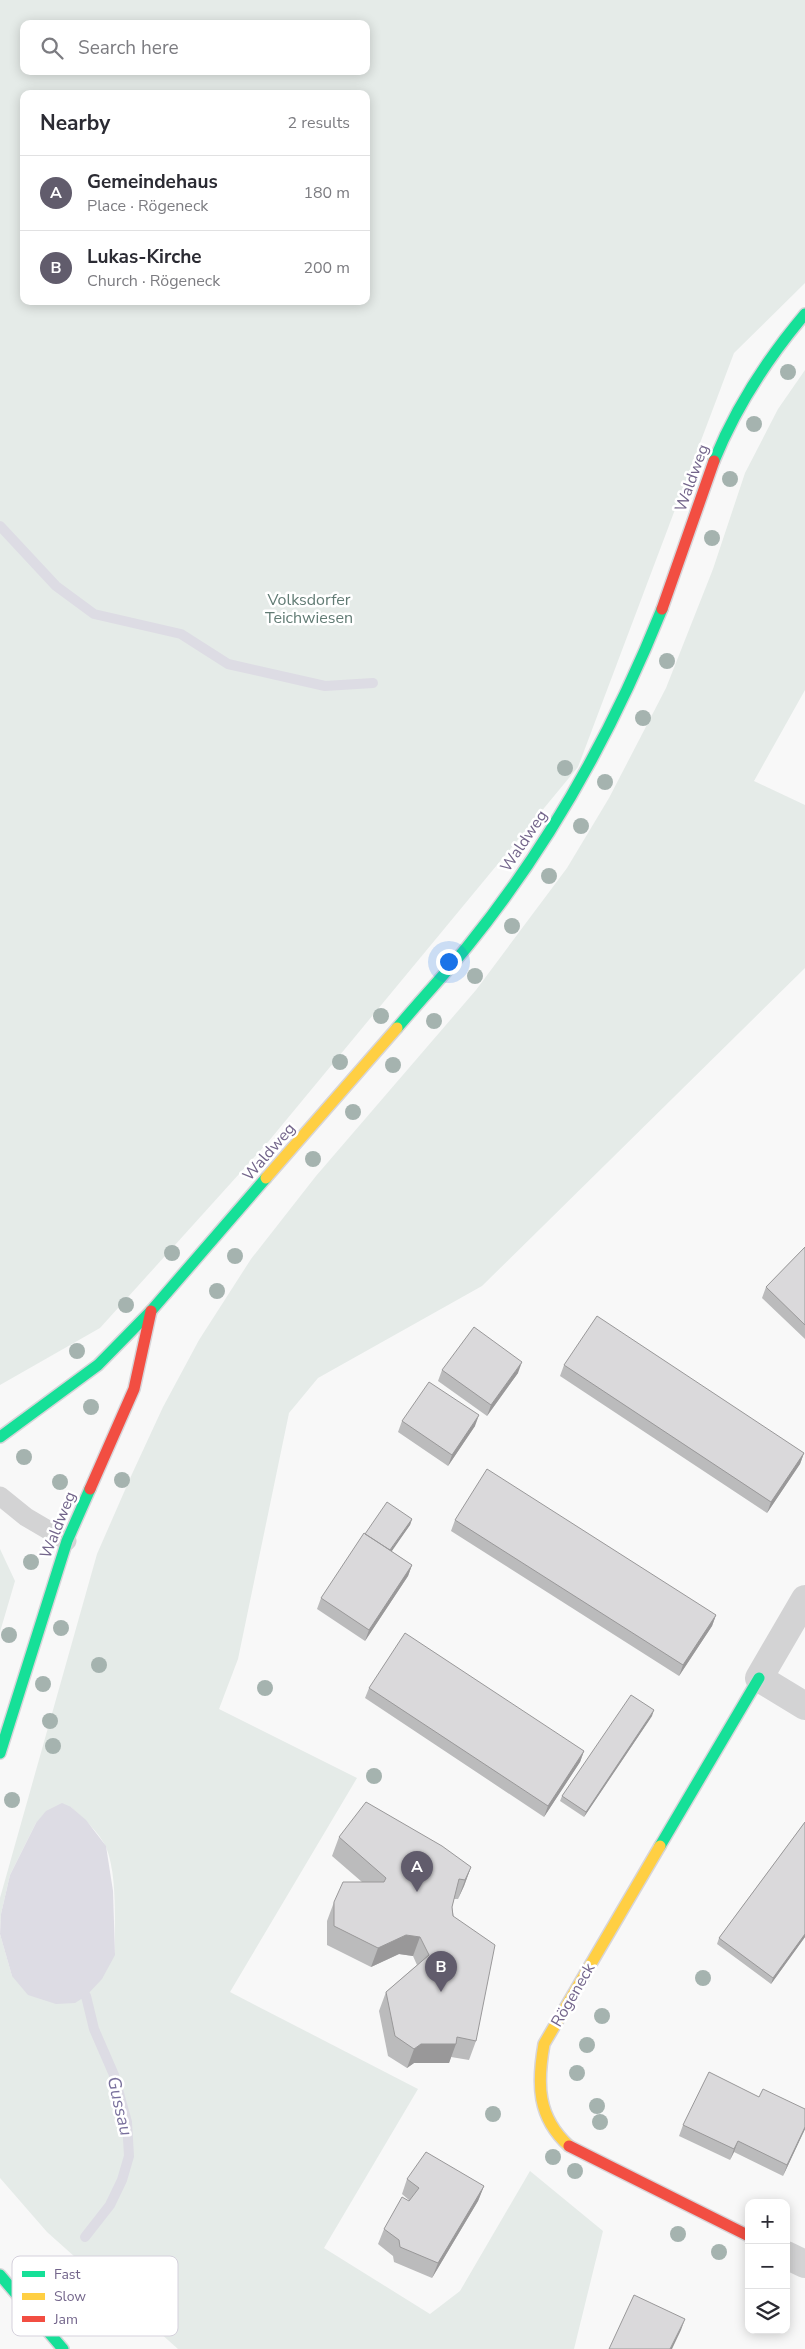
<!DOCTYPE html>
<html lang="en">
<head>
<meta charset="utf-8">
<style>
  :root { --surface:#fff; --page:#f7f7f7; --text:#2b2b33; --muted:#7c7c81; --line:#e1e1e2; --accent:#615c6c }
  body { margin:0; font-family:"Nunito Sans",sans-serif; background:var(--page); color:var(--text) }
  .controls { position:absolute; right:15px; bottom:15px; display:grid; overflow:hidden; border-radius:10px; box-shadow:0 2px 12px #0003 }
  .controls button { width:45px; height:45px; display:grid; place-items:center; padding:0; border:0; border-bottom:1px solid var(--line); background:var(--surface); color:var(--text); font:25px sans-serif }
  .you { position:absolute; left:448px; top:961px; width:18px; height:18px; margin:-12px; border:4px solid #fff; border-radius:50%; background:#1a73e8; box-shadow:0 0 0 8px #1a73e833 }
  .badge { display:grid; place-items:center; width:32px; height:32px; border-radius:50%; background:var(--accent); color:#fff; font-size:16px; font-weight:700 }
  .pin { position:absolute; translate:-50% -41px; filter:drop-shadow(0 1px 2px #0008) }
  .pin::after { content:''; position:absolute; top:26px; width:18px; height:15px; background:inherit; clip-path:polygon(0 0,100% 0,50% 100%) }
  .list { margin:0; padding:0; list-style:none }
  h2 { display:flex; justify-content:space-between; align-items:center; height:65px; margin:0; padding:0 20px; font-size:21px }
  h2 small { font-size:16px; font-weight:400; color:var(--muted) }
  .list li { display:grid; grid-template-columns:32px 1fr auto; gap:15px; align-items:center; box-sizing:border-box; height:75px; padding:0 20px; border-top:1px solid var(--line) }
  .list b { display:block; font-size:19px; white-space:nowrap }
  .list p { margin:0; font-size:16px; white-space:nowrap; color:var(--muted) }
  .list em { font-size:16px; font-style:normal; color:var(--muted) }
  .icon { flex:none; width:28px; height:28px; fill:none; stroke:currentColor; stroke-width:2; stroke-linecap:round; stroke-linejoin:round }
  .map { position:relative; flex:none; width:805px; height:2349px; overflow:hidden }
  .search { position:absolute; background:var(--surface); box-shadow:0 2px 12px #0003; left:20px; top:20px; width:350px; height:55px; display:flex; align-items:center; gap:12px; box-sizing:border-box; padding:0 18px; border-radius:10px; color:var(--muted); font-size:19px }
  .panel { position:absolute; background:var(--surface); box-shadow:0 2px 12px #0003; left:20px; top:90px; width:350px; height:215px; border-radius:10px }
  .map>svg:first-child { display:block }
  .green { fill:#e5ebe8; fill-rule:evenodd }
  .water { fill:#dddce4 }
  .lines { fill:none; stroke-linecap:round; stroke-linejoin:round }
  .stream { stroke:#dddce4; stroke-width:10 }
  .fast-casing { stroke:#d7d5d9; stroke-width:14 }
  .slow-casing { stroke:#d7d5d9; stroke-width:14 }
  .jam-casing { stroke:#d7d5d9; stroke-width:14 }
  .lane { stroke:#d3d3d4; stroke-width:19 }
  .street { stroke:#d3d3d4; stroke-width:28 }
  .fast { stroke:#16e098; stroke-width:11 }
  .slow { stroke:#ffcf43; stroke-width:11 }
  .jam { stroke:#f24e42; stroke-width:11 }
  .tree { fill:#a5b3af }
  .wall { fill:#bbbbbc }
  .shaded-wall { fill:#999899 }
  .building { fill:#dad9db; stroke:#999899 }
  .labels { text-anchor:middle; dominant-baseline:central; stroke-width:5; stroke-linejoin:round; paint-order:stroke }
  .street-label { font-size:16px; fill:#73658b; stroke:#fff }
  .park-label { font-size:16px; fill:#617b74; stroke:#fff }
  .water-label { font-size:18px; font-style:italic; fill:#79709c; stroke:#fff }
  .key { fill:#fff; stroke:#d5d1dc; stroke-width:1 }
  .key-label { font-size:14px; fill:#73658b }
</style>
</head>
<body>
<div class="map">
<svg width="805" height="2349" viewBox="0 0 805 2349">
  <rect width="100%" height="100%" fill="#f8f8f8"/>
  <path class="green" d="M0,0H805V283L734,353L578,767L268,1142L100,1328L0,1385ZM24,24H366V71H24ZM24,94H366V301H24Z
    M805,370V690L754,781L805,805V968L482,1286L318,1378L289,1413L238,1659L219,1709L357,1778L230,1992L418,2089L324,2248L430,2314L460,2291L530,2171L603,2231L574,2349H178L47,2232L0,2178V1898L97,1554L132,1474L163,1407L199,1340L251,1259L316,1176L476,990L567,868L609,798L666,688L713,569L745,473L778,409ZM71,1807C83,1818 99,1832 106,1847C118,1877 114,1923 115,1955L12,1976L0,1934L1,1914L10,1875L36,1823Z
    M0,1549L15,1581L0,1632Z"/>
  <path class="water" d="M62,1803L71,1807L86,1820L106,1846L113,1891L115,1955L102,1979L86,1996L75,2003L56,2004L28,1995L12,1976L0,1934L1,1914L10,1875L36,1823L46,1811Z"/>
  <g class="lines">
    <path class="stream" d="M0,526L56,586L94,614L181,634L228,664L325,686L373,683
      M85,2237L110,2205L122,2180L129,2156L127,2122L114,2075L94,2029L86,1996"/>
    <defs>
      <path id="fast" d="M714,461C736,407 767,359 805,314
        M397,1028C420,1001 444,975 467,947C550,845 613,731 662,609
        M0,1437L98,1365L151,1311L266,1178
        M0,1753L67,1541L90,1489
        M660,1846L759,1678
        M0,2275L63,2349"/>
      <path id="slow" d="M266,1178L397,1028
        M569,2146C537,2117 537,2084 544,2044L660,1846"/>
      <path id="jam" d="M662,609L714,461
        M90,1489L134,1389L151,1311
        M569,2146L749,2236"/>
    </defs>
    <use href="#fast" class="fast-casing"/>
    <use href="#slow" class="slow-casing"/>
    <use href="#jam" class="jam-casing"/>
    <path class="lane" d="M0,1496L26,1517L67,1541"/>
    <path class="street" d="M805,1599L759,1678L805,1706
      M786,2255L805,2264"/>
    <use href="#fast" class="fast"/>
    <use href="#slow" class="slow"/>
    <use href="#jam" class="jam"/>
  </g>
  <g class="tree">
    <circle cx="788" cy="372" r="8"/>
    <circle cx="754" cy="424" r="8"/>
    <circle cx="730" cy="479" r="8"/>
    <circle cx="712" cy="538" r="8"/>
    <circle cx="667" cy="661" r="8"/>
    <circle cx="643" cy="718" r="8"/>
    <circle cx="565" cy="768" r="8"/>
    <circle cx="605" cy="782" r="8"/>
    <circle cx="581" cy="826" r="8"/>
    <circle cx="549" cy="876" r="8"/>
    <circle cx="512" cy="926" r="8"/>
    <circle cx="475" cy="976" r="8"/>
    <circle cx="381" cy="1016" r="8"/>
    <circle cx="434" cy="1021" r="8"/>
    <circle cx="340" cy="1062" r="8"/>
    <circle cx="393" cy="1065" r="8"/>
    <circle cx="353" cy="1112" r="8"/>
    <circle cx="313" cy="1159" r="8"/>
    <circle cx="172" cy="1253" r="8"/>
    <circle cx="235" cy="1256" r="8"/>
    <circle cx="217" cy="1291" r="8"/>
    <circle cx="126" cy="1305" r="8"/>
    <circle cx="77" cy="1351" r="8"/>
    <circle cx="91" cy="1407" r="8"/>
    <circle cx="24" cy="1457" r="8"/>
    <circle cx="122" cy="1480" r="8"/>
    <circle cx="60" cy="1482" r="8"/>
    <circle cx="31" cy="1562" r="8"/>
    <circle cx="61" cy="1628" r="8"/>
    <circle cx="9" cy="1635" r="8"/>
    <circle cx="99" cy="1665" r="8"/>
    <circle cx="43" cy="1684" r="8"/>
    <circle cx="265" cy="1688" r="8"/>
    <circle cx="50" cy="1721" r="8"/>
    <circle cx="53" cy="1746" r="8"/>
    <circle cx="374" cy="1776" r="8"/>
    <circle cx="12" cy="1800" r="8"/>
    <circle cx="703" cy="1978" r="8"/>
    <circle cx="602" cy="2016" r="8"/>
    <circle cx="587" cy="2045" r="8"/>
    <circle cx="577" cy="2073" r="8"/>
    <circle cx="597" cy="2106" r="8"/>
    <circle cx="493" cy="2114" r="8"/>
    <circle cx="600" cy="2122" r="8"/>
    <circle cx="553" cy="2157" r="8"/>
    <circle cx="575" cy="2171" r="8"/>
    <circle cx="678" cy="2234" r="8"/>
    <circle cx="719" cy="2252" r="8"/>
  </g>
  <path class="wall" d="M805,1247V1339L762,1298L766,1287Z
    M564,1365L804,1453L800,1464L767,1513L560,1376Z
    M442,1370L518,1373L487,1416L438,1381Z
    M402,1421L475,1426L448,1466L398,1432Z
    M412,1519L410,1525L391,1551L412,1565L408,1576L365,1641L317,1609L321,1598Z
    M455,1520L716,1615L712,1626L679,1676L451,1531Z
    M369,1688L584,1751L580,1762L544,1817L365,1698Z
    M652,1716L584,1817L560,1801L562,1796Z
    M805,1822V1937L771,1984L717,1944L719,1938Z
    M339,1837L471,1867L464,1886L458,1899H454L452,1907L476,2041L469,2060L451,2057L449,2063H414L407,2068L388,2056L379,2011L386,1992L417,1965L413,1956L399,1954L371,1967L327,1945V1921L334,1902L362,1882L332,1856Z
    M759,2097L805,2109V2129L783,2176L734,2152L730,2160L679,2136L683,2125Z
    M407,2179L484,2186L478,2201L432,2278L394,2262L393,2256L378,2244L384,2229L410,2201L402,2194Z"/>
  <path class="shaded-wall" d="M522,1362L518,1373L487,1416L491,1405Z
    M479,1415L475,1426L448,1466L452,1455Z
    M804,1453L800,1464L767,1513L771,1502Z
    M412,1519L410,1525L385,1561L387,1555Z
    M412,1565L408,1576L365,1641L369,1630Z
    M716,1615L712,1626L679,1676L683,1665Z
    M654,1710L652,1716L584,1817L586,1812Z
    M584,1751L580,1762L544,1817L548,1806Z
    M471,1867L464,1886L458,1899L465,1880Z
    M805,1934V1937L771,1984L773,1978Z
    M406,1935L420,1937L413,1956L399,1954L371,1967L378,1948Z
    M421,2044H456L449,2063H414L407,2068L414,2049Z
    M805,2127V2129L783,2176L787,2165Z
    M738,2141L734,2152L730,2160L734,2149Z
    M484,2186L478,2201L432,2278L438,2263Z
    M685,2319L681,2330L672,2349H670Z"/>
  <path class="building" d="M805,1247V1325L766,1287Z
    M597,1316L804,1453L771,1502L564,1365Z
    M474,1327L522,1362L491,1405L442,1370Z
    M429,1382L479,1415L452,1455L402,1421Z
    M487,1469L716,1615L683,1665L455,1520Z
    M387,1502L412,1519L390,1550L365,1534Z
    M364,1533L412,1565L369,1630L321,1598Z
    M405,1633L584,1751L548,1806L369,1688Z
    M631,1695L654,1710L586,1812L562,1796Z
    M366,1802L442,1846L471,1867L465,1880L459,1879L452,1907L453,1916L495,1945L476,2041L457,2037L456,2044H421L414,2049L395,2036L386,1992L429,1955L420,1937L406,1935L378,1948L334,1926V1902L343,1882H384L386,1878L339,1837Z
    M805,1822V1934L773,1978L719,1938Z
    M709,2072L759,2097L763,2089L805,2109V2127L787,2165L738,2141L734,2149L683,2125Z
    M426,2152L484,2186L438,2263L400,2247L399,2240L384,2229L402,2197L409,2201L419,2188L407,2179Z
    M634,2295L685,2319L670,2349H609Z"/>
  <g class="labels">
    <g class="street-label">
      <text transform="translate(692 478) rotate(-70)">Waldweg</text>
      <text transform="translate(524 841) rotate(-56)">Waldweg</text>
      <text transform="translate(269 1152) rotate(-49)">Waldweg</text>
      <text transform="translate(58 1525) rotate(-68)">Waldweg</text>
      <text transform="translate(573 1995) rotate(-60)">Rögeneck</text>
    </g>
    <g class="park-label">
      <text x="309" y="600">Volksdorfer<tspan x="309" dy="18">Teichwiesen</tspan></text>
    </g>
    <g class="water-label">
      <text transform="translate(120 2106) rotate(77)">Gussau</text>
    </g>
  </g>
  <rect x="12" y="2256" width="166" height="80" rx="8" class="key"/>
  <rect x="22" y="2271" width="23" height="6" fill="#16e098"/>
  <rect x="22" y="2293" width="23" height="7" fill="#ffcf43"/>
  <rect x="22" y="2316" width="23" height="6" fill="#f24e42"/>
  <g class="key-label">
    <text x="54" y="2279">Fast</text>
    <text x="54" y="2301">Slow</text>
    <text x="54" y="2324">Jam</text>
  </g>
</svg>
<div class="controls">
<button>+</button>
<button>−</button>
<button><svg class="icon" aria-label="layers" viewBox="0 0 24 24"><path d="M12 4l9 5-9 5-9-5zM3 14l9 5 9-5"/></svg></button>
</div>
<div class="you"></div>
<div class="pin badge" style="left:417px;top:1892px">A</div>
<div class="pin badge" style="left:441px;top:1992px">B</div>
<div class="search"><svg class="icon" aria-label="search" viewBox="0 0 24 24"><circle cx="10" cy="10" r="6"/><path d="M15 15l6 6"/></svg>Search here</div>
<section class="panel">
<h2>Nearby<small>2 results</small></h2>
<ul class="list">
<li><span class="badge">A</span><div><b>Gemeindehaus</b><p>Place · Rögeneck</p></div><em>180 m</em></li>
<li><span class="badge">B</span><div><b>Lukas-Kirche</b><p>Church · Rögeneck</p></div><em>200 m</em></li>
</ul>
</section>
</div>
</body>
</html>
